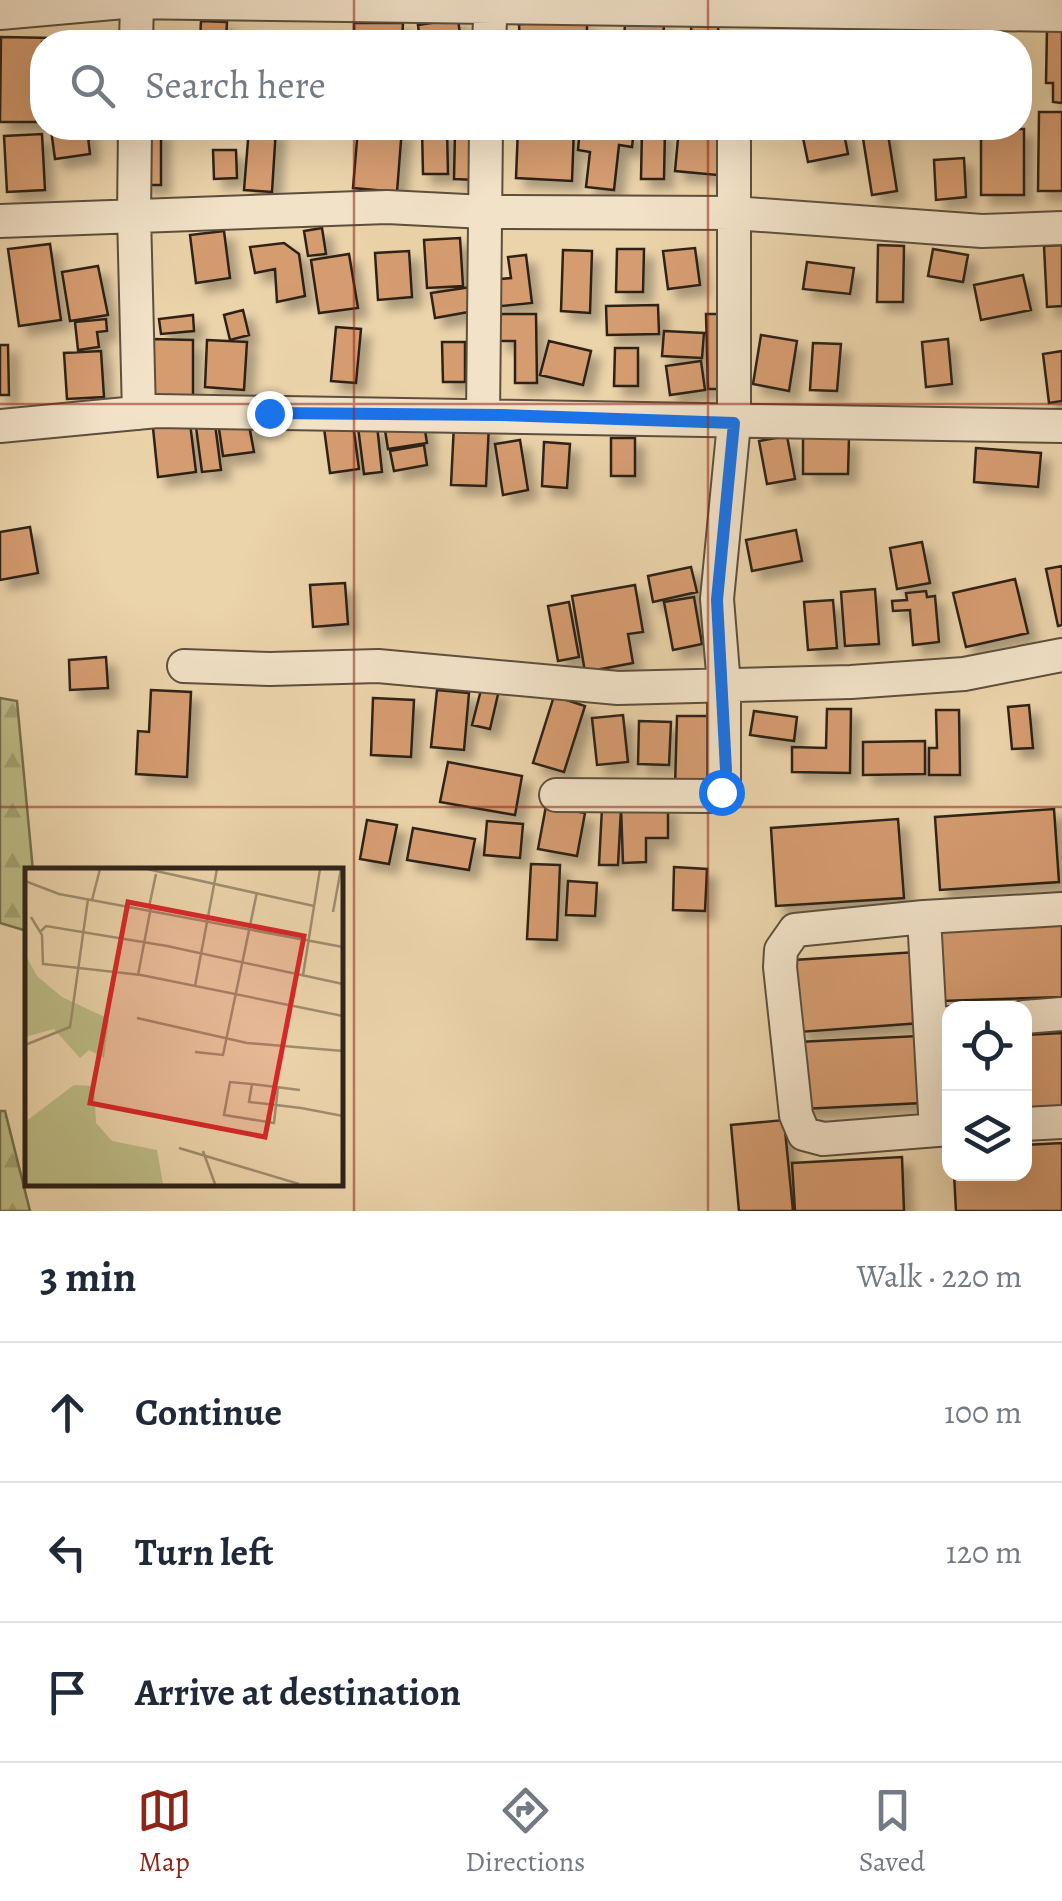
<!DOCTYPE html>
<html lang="en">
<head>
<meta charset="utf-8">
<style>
  :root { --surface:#fff; --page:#f6f6f7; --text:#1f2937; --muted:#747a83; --line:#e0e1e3; --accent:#8f2418 }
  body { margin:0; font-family:Alegreya,serif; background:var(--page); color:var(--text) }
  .controls { position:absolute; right:30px; bottom:30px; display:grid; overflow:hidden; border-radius:20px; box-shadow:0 10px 40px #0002 }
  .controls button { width:90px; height:90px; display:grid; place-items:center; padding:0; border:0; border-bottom:2px solid var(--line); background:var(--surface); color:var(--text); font:50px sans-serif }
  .stop { position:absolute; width:30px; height:30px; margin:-22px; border:8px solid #1a73e8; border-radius:50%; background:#fff }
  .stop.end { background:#1a73e8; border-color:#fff; box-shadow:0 2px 10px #0008 }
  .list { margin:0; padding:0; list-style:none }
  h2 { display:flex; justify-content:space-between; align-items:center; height:130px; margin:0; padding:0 40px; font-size:42px }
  h2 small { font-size:32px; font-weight:400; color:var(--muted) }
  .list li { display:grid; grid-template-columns:65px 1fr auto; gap:30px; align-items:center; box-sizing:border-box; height:140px; padding:0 40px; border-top:2px solid var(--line) }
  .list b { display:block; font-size:38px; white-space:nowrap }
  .list em { font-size:32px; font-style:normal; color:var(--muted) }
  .icon { flex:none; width:55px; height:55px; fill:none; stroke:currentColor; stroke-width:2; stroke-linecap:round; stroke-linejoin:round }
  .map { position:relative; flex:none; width:1062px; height:1211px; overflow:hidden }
  .search { position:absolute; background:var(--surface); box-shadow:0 10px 40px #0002; left:30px; right:30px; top:30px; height:110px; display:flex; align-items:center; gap:25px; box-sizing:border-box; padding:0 35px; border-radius:40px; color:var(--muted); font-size:38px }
  .sheet { height:550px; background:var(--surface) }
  nav { display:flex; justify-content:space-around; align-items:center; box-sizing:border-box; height:140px; border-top:2px solid var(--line); background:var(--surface); font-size:28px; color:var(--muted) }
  nav a { display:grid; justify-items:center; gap:5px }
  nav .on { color:var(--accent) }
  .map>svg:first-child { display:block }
  .forest { fill:url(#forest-firs); stroke:#756f4f; stroke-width:2.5 }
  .building { fill:#d59c70; stroke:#2e2319; stroke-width:2.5; filter:url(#shadow) }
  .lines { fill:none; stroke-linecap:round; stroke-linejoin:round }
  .minor-casing { stroke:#5d4f3d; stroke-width:36 }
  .minor { stroke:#f2e2c8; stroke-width:32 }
  .route { stroke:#1a73e8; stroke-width:12 }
  .grid { fill:none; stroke:#8f2418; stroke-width:2.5; stroke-opacity:0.55 }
  .inset-road { fill:none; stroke:#9f8d70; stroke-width:2.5 }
  .view { fill:#d62828; fill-opacity:0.15; stroke:#d62828; stroke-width:5 }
  .inset-edge { fill:none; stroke:#2e2319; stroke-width:5 }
</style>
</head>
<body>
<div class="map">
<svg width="1062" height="1211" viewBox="0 0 1062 1211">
  <defs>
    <pattern id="forest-firs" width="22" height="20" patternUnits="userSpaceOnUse" patternTransform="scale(2.5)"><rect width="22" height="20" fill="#bcbb85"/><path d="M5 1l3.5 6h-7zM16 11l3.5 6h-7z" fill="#a2a072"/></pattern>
    <filter id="shadow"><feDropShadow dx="9" dy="9" stdDeviation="5" flood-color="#0004"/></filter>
  </defs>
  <rect width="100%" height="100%" fill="#ebd3aa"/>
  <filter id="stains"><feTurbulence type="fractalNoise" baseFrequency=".002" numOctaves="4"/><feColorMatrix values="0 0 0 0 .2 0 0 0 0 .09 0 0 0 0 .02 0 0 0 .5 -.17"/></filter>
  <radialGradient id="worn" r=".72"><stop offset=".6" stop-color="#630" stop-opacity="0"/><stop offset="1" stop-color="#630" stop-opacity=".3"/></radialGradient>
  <path class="forest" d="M0,698L17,701L33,871H28L27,931L0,923Z
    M0,1111H5L30,1211H0Z"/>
  <path class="building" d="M458,19L461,42H420L418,25Z
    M201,21L227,22L226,42H200Z
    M587,22V42H520L519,24Z
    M354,23H403L402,42H354Z
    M625,23L664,24L663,42H624Z
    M691,26H718L719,42H692Z
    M1047,28H1062V103L1053,102V83H1046Z
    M296,33L298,42H247V40Z
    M1,37L53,38V42H42V122H0Z
    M1039,112H1062V191H1038Z
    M87,128L90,154L55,159L51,130Z
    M140,128H161V185H141Z
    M249,128H276L272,192L244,190Z
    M358,128H402L397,192L353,188Z
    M422,128H447L448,174H423Z
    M518,128H574L572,181L516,178Z
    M580,128L634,130L632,147L619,145L614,190L586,187L590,152L578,150Z
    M642,128H665L664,179H641Z
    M679,128H722L717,175L675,171Z
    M801,128H843L848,154L808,162Z
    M887,128L897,191L872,195L862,132Z
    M981,129H1024V195H981Z
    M455,132H478L477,180L454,179Z
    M42,134L45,190L7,192L4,136Z
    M213,150H236L237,178L214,179Z
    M964,158L966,197L936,200L934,160Z
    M322,228L326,254L308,256L304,231Z
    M224,231L230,278L196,283L190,235Z
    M460,238L463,286L427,288L424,240Z
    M284,243L299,254L305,296L277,302L275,269L255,273L250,247Z
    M50,244L61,320L19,326L8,249Z
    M878,245L904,246L903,302H877Z
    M1062,245V306L1047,307L1044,246Z
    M695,248L700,285L668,289L663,251Z
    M617,249H644L643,292H616Z
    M933,249L968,255L963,282L928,276Z
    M563,250L592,251L590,313L561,311Z
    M409,251L412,297L378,300L375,253Z
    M349,254L358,308L319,313L311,260Z
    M526,255L532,303L492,307L489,280L511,278L508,257Z
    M807,262L854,268L850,294L803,289Z
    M98,266L108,315L70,321L62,272Z
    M1023,275L1031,310L981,320L974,285Z
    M471,287L474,311L435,318L431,293Z
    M658,305L659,334L607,335L606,306Z
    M243,310L249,335L230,340L224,315Z
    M498,314H536L537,383H515V341H499Z
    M706,314H725L728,389H708Z
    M193,315L194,331L161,334L159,319Z
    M106,319L107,331L97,332L99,347L78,350L75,322Z
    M336,327L361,329L356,383L331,381Z
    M664,331L704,333L702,358L662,356Z
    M761,335L797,341L789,391L753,384Z
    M152,339L193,340V396H151Z
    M948,339L952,384L926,387L922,342Z
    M207,340L247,342L244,390L205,387Z
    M549,341L591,351L583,385L540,375Z
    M442,342H465V382H443Z
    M813,343L841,344L837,391L810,390Z
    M0,345H8L9,395H0Z
    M615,348H638V386H614Z
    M101,351L104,397L67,399L64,353Z
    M1062,351V401L1049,403L1043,354Z
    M701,361L705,390L670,395L666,366Z
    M423,418L427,443L388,449L384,424Z
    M190,423L196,472L158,477L153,428Z
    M215,424L221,470L202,472L196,427Z
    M353,424L359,469L330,473L324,428Z
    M454,424L489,425L486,486L451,485Z
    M249,425L254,452L223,456L219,429Z
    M377,425L382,472L364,474L358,427Z
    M787,436L795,479L767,484L759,441Z
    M803,436L849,437L848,474H803Z
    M611,438H635V476H611Z
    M520,440L528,490L503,495L495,444Z
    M544,442L570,444L567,488L542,486Z
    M424,445L427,465L394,471L390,451Z
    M976,448L1041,453L1038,487L974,482Z
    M30,527L38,573L0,580V532Z
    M796,530L802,561L752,571L746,540Z
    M922,542L930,583L897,589L890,548Z
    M1062,566V625L1058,626L1046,569Z
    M691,567L697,592L653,602L648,576Z
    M1015,579L1028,633L966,647L953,593Z
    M345,583L348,624L313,627L310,585Z
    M635,585L643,632L628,634L633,663L585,672L572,596Z
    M875,589L879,644L845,646L841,592Z
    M926,591L927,597L935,596L939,642L913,645L910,610L893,611L892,601L907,600L906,593Z
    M694,597L702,644L673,650L664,602Z
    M833,600L837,648L808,650L804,602Z
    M569,602L579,657L558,661L548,606Z
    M106,657L108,688L70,690L69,660Z
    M482,686L499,690L490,729L472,725Z
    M151,690L191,692L187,777L136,774L138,731L149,732Z
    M437,690L469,693L464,750L431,747Z
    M554,696L585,706L564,772L533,763Z
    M373,698L414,700L411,757L371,755Z
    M1029,705L1033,748L1012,749L1008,707Z
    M827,709H851L850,773L792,772V747L826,748Z
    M936,710H959L960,775H929V748H937Z
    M754,711L797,717L794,741L750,735Z
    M623,715L628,762L597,765L592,718Z
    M677,716H715L714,788H675Z
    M639,721L671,722L669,765L638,764Z
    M925,741V774L863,775V742Z
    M448,762L522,776L515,815L440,802Z
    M668,805V838H646V862L623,863L621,806Z
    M546,806L585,813L577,856L538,849Z
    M602,808L621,809L618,865H599Z
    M1054,809L1059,882L940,890L935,817Z
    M898,819L904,898L776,906L771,828Z
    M367,820L397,825L389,864L360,859Z
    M487,821L523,824L520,858L484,855Z
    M413,828L475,839L469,870L407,860Z
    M531,864L560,865L557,940L527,939Z
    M674,867L707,869L705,911L673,910Z
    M568,881L597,883L595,916L566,915Z
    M1062,924V997L941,1001L939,928Z
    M916,952L921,1023L799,1032L794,960Z
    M1062,1033V1106L1024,1108V1035Z
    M918,1036L922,1103L802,1109L798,1042Z
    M784,1120L793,1211H739L731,1125Z
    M1062,1143V1211H956L954,1174H1024V1145Z
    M902,1157L904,1211H795L792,1163Z"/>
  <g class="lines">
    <defs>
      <path id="minor" d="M0,13L124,2L1062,15
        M136,42L137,2
        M489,42L491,0
        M135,128L134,215L139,413
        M0,221L387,207L485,212L734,213L982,231L1062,228
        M483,415L486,128
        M0,426L157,411L1062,426
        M184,666L270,669L378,666L618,688L851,682L964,674L1062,655
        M556,795L711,796L721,793L724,784V686L717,599L734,423V128
        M924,917L1062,909
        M1024,1017L1062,1014
        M950,1023L930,1025L924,917L795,930L781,950L780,967L796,1115L804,1134L823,1139L950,1129
        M930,1025L936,1130
        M1024,1124L1062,1122"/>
    </defs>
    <use href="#minor" class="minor-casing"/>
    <use href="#minor" class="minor"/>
  </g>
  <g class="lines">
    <path class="route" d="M269,413L500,415L734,423L717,600L726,770L721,792"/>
  </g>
  <path class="grid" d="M354,0V42M708,0V42M354,128V1211M708,128V1211M0,404H1062M0,807H1062"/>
  <g transform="translate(25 868)">
    <rect width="318" height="318" fill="#ebd3aa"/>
    <path d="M0,86L12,108L37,129L84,151L79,190L64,182L55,190L29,161L0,169ZM49,217L69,218L71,255L87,273L132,282L138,316H0V254Z" fill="#bcbb85"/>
    <path class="inset-road" d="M122,1L289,38M0,13L34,26L318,79M67,32L75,1M124,39L131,6M308,44L316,1M6,49L17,67L18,96L116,107L318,148M16,63L21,58L142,78L318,116M113,107L126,39M278,107L295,1M170,118L192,1M112,150L222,175L318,183M0,177L45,159L63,31M170,184L198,187L232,24M227,216L275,222M253,219L249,255L199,247L205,214L227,216L224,234L251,237L276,240L318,248M154,280L274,316M178,283L190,316"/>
    <path class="view" d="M103,34L279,68L240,269L65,235Z"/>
    <rect width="318" height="318" class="inset-edge"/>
  </g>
  <rect width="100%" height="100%" filter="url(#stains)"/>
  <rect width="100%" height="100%" fill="url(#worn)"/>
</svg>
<div class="controls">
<button><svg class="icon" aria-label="locate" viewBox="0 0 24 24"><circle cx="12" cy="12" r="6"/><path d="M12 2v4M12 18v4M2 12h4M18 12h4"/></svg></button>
<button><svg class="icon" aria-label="layers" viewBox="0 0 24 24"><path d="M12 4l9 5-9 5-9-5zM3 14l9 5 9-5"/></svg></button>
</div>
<div class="stop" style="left:721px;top:792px"></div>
<div class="stop end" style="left:269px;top:413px"></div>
<div class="search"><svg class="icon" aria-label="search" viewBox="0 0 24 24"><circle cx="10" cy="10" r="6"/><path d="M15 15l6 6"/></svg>Search here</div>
</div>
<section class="sheet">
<h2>3 min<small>Walk · 220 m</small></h2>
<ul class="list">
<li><svg class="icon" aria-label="ahead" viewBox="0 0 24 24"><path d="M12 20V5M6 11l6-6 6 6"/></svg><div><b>Continue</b></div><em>100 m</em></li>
<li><svg class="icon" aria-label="left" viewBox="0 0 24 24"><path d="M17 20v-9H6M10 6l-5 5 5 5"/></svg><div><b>Turn left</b></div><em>120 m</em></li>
<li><svg class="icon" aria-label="arrive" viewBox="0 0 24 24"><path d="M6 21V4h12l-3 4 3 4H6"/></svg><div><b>Arrive at destination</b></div></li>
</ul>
</section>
<nav>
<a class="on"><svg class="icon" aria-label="map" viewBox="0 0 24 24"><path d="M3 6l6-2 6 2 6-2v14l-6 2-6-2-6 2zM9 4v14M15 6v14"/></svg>Map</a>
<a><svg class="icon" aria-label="directions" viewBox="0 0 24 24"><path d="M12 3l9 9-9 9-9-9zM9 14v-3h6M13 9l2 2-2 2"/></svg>Directions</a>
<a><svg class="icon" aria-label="saved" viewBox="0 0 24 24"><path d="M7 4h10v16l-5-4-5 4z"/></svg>Saved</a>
</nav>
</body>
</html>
